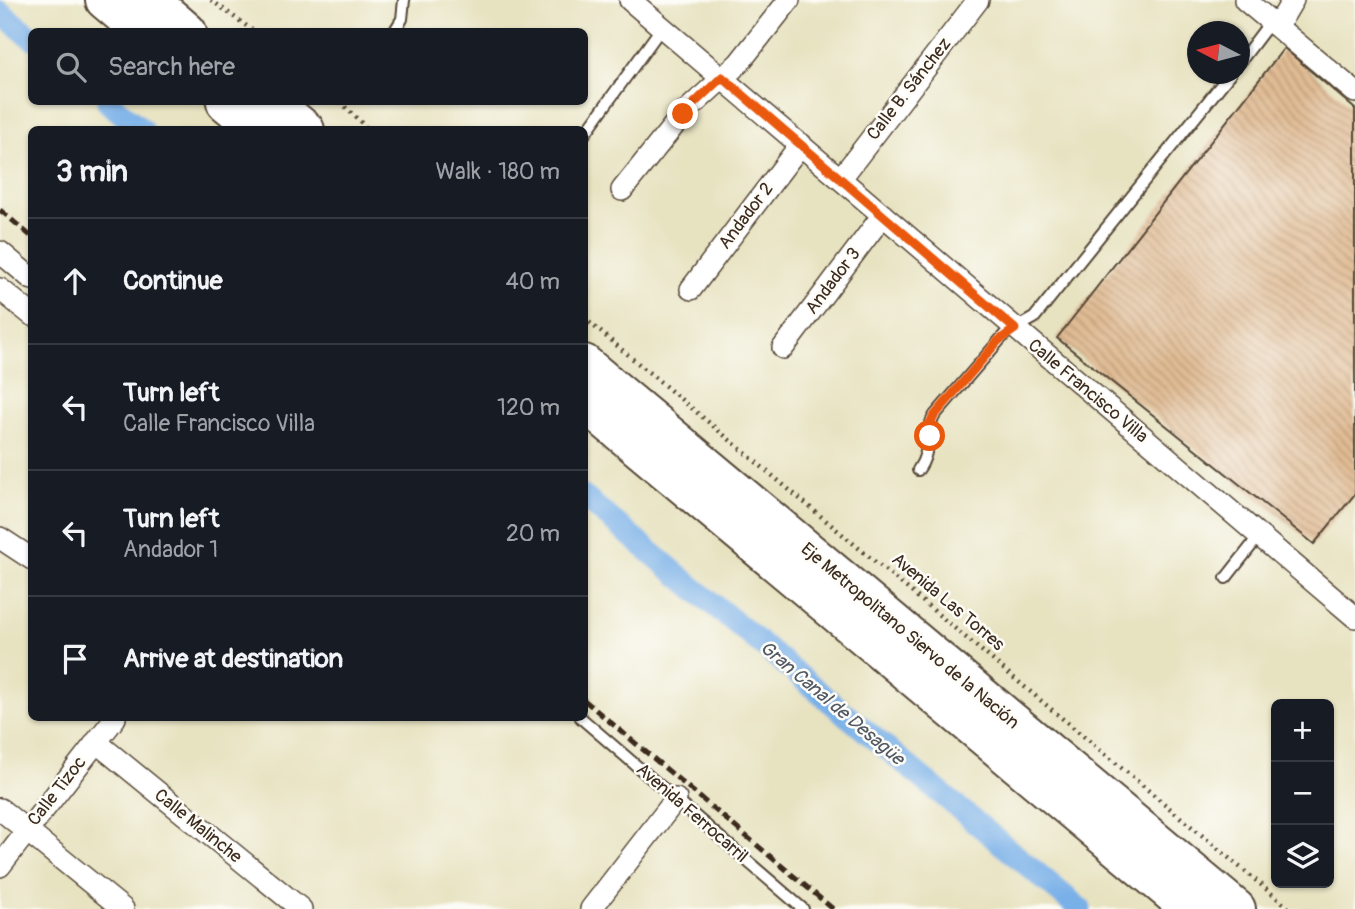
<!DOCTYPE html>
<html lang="en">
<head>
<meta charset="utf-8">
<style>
  :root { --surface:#171b24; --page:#20242c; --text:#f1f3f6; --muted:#9ea1a6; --line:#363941 }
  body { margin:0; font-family:Pangolin,sans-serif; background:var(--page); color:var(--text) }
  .controls { position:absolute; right:21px; bottom:21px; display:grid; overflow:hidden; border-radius:10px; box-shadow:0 2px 5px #0004 }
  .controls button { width:63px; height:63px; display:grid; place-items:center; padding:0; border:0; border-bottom:2px solid var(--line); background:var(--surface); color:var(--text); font:35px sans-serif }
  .compass { position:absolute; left:1187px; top:21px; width:63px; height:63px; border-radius:50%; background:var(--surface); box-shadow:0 2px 5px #0004; rotate:276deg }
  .stop { position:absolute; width:21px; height:21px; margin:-16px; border:5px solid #ea580c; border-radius:50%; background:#fff }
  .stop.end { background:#ea580c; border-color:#fff; box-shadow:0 2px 7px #0008 }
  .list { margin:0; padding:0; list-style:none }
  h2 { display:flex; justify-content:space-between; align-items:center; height:91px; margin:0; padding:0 28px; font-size:30px }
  h2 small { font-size:23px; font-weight:400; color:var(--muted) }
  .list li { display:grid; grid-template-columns:46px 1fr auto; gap:21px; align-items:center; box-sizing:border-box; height:126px; padding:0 28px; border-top:2px solid var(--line) }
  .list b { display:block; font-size:26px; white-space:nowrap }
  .list p { margin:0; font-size:23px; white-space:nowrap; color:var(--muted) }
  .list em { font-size:23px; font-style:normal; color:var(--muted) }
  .icon { flex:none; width:38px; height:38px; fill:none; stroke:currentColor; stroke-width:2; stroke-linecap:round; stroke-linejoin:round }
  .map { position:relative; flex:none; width:1355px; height:909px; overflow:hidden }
  .search { position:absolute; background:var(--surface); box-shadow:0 2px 5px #0004; left:28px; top:28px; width:560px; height:77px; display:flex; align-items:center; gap:18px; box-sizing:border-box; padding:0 24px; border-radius:10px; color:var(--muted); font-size:26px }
  .panel { position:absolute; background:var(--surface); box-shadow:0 2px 5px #0004; left:28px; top:126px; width:560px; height:595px; border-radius:10px }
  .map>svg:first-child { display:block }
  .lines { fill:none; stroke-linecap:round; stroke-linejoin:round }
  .canal { stroke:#79b0e8; stroke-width:23 }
  .building { fill:url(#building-back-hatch) }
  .lane-casing { stroke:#554636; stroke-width:14 }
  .street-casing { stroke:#554636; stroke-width:24 }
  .highway-casing { stroke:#554636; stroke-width:42 }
  .path { stroke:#554636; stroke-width:4.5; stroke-dasharray:2 5; stroke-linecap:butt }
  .lane { stroke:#fff; stroke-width:10 }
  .street { stroke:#fff; stroke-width:21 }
  .highway { stroke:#fff; stroke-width:38 }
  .rail { stroke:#3b2a1e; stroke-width:5; stroke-dasharray:10 5; stroke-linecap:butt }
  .route { stroke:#ea580c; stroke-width:9 }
  .labels { text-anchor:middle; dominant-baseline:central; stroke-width:5; stroke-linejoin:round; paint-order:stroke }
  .street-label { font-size:18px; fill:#3b2a1e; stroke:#fdfcf7 }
  .water-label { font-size:19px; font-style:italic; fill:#515965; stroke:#fdfcf7 }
</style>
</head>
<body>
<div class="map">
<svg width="1355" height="909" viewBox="0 0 1355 909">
  <defs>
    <pattern id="building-back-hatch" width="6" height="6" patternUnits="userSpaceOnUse" patternTransform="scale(1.75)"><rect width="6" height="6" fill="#e1bc94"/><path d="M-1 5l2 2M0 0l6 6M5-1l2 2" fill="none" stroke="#b89978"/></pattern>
  </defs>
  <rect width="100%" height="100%" fill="#fdfcf7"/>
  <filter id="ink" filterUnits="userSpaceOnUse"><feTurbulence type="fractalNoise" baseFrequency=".0143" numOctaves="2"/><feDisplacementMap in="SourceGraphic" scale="14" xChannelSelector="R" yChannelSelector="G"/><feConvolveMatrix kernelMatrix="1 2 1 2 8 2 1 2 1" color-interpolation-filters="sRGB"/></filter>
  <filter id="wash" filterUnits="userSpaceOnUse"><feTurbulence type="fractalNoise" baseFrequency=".00686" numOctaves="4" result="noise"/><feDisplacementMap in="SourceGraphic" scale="28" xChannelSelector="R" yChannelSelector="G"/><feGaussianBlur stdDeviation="1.57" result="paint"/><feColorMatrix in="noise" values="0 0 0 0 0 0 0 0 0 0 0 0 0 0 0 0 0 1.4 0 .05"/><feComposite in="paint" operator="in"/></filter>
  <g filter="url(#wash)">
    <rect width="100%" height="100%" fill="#e7e2c0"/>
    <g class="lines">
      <path class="canal" d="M0,12L32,38
        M108,102L142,130
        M584,497L1080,909"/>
    </g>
    <g id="blocks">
      <path class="building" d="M1284,48L1355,109V494L1314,544L1057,338Z"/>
    </g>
  </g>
  <g filter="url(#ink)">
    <use href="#blocks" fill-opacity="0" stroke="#554636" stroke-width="2"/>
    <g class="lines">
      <defs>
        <path id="lane" d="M394,32L402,19L404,0
          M1240,62L1271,21
          M584,135L662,27
          M918,470C933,449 923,432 935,415L1005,334L1034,318L1230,74
          M1226,578L1259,536
          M581,718L803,909"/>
        <path id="street" d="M630,0L1355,617
          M1245,0L1355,92
          M1277,27L1293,0
          M841,178L978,0
          M622,190L683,114L739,63L789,0
          M0,252L32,279
          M0,289L32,315
          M691,289L801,144
          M783,348L883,215
          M0,538L32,559
          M96,742L301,909
          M0,809L123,909
          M0,866L115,718
          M591,909L676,799"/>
        <path id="highway" d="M105,0L143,32
          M150,0L187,32
          M226,102L260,130
          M271,102L305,130
          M584,364L1236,909
          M584,402L1191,909"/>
      </defs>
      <use href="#lane" class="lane-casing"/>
      <use href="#street" class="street-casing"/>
      <use href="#highway" class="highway-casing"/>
      <path class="path" d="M211,0L255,32
        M340,102L369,130
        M584,318L1290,909"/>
      <use href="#lane" class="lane"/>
      <use href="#street" class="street"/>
      <use href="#highway" class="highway"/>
      <path class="rail" d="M0,210L32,237
        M584,700L833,909"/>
    </g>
  </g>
  <g class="lines" filter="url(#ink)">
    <path class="route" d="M683,114L722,77L1015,329L998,341L935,415L930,423V436"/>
  </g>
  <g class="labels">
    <g class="street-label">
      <text transform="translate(909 89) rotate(-52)">Calle B. Sánchez</text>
      <text transform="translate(746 216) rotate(-53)">Andador 2</text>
      <text transform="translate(833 281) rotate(-53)">Andador 3</text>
      <text transform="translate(1088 391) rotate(40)">Calle Francisco Villa</text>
      <text transform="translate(948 602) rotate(40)">Avenida Las Torres</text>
      <text transform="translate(910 636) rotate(40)">Eje Metropolitano Siervo de la Nación</text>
      <text transform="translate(57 791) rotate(-52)">Calle Tizoc</text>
      <text transform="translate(692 813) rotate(41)">Avenida Ferrocarril</text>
      <text transform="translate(198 826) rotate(39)">Calle Malinche</text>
    </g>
    <g class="water-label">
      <text transform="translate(832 703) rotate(40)">Gran Canal de Desagüe</text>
    </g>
  </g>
</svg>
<div class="controls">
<button>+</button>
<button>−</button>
<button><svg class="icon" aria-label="layers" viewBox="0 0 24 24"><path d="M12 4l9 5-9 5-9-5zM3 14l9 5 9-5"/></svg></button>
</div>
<svg class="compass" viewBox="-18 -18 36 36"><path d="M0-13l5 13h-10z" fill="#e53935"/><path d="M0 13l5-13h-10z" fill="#9ea1a6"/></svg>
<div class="stop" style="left:930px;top:436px"></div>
<div class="stop end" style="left:683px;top:114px"></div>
<div class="search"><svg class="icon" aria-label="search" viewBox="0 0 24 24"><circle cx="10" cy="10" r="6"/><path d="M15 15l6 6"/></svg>Search here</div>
<section class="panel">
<h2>3 min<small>Walk · 180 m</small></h2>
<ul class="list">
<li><svg class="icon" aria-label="ahead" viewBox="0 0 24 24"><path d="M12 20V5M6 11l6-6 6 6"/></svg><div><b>Continue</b></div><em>40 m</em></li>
<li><svg class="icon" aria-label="left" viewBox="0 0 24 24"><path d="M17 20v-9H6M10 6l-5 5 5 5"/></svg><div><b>Turn left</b><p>Calle Francisco Villa</p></div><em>120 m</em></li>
<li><svg class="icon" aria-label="left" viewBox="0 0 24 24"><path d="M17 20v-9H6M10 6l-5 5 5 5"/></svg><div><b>Turn left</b><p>Andador 1</p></div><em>20 m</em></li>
<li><svg class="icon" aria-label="arrive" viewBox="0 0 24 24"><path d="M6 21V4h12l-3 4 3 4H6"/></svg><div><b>Arrive at destination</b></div></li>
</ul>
</section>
</div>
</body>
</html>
